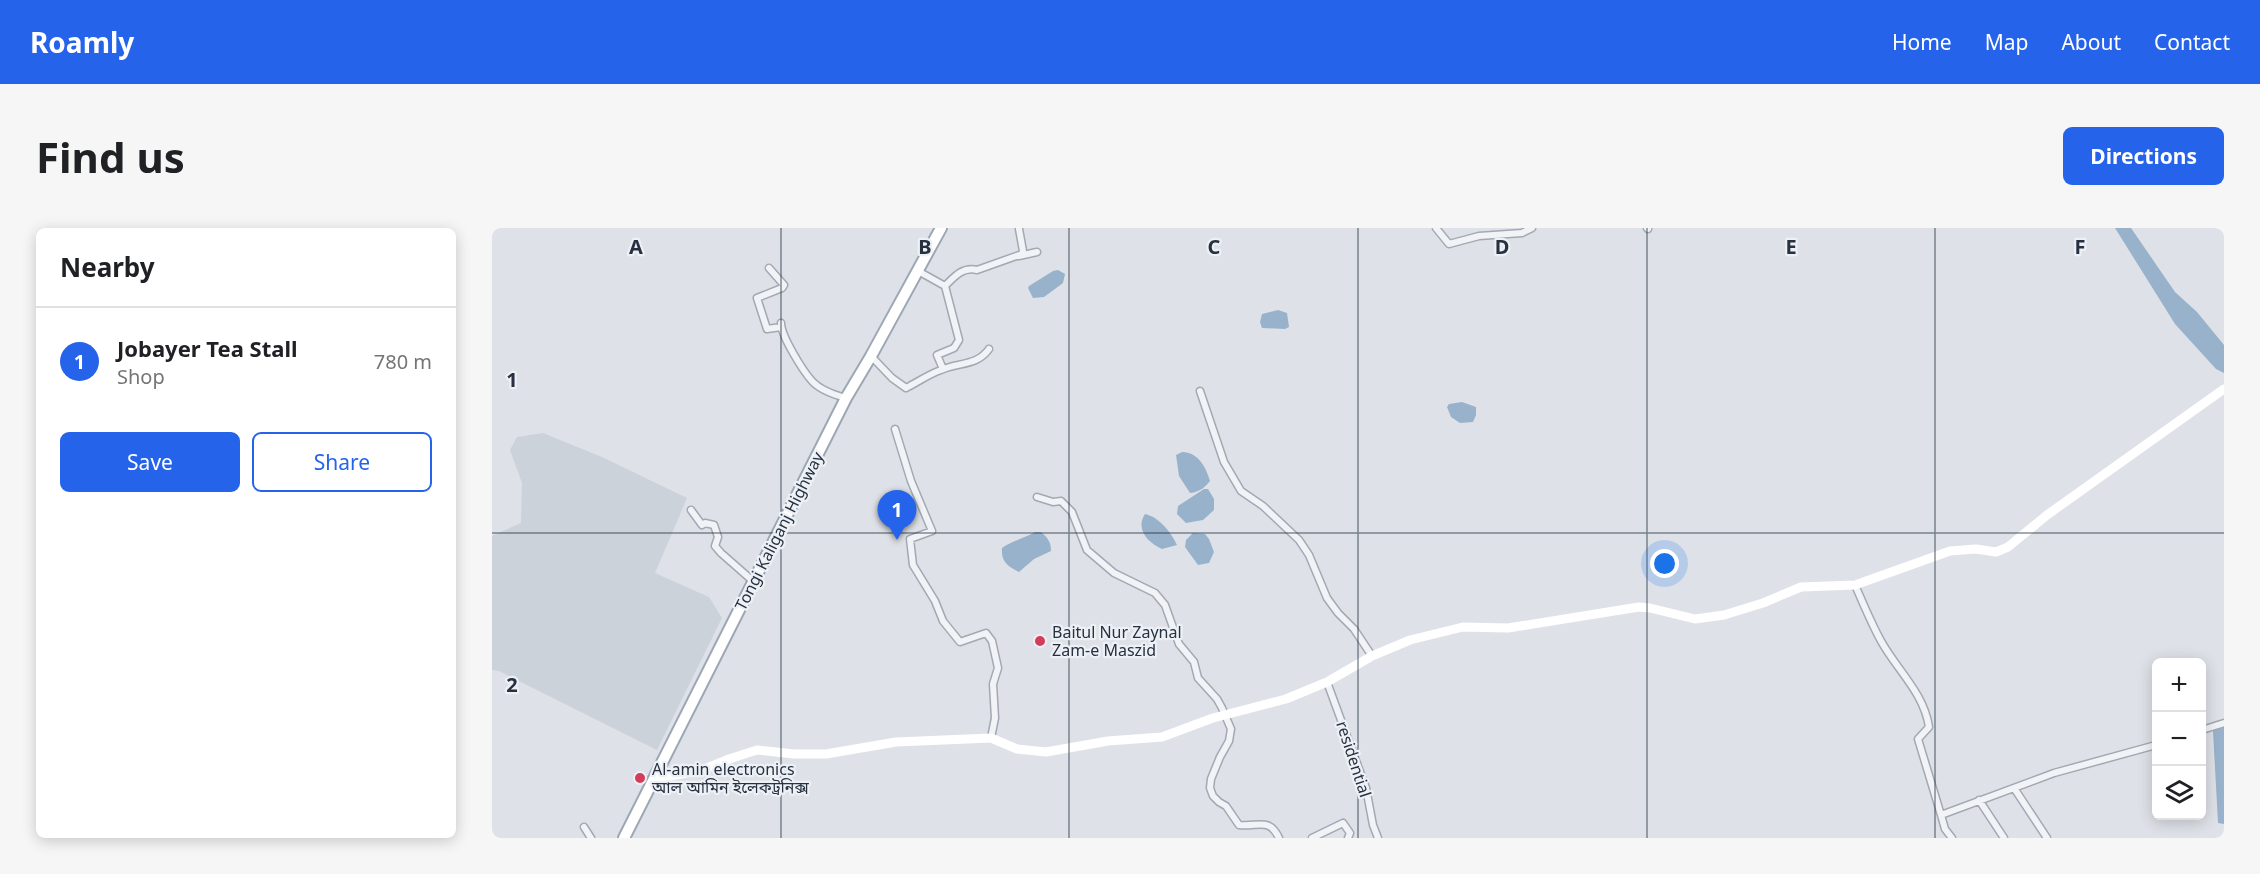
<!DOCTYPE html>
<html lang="en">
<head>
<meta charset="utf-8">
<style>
  :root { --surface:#fff; --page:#f6f6f6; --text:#202124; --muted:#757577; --line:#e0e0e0; --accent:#2563eb }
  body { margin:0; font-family:"Noto Sans","Noto Sans Bengali",sans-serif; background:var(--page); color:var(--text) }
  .controls { position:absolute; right:18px; bottom:18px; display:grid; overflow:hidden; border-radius:9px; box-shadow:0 3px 15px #0003 }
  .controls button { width:54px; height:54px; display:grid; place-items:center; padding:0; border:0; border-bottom:2px solid var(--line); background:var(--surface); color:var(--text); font:30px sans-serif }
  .you { position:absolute; left:1173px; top:336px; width:21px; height:21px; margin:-15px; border:4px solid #fff; border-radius:50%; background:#1a73e8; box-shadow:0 0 0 9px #1a73e833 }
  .badge { display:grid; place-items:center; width:39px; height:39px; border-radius:50%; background:var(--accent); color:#fff; font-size:20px; font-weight:700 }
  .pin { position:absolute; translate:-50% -50px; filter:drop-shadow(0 2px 3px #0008) }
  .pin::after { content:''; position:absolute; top:32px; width:21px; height:18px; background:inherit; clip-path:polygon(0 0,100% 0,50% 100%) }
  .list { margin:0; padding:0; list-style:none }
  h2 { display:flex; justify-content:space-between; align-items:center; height:78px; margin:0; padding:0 24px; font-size:26px }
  h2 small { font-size:20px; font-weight:400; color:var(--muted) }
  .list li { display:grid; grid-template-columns:39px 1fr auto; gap:18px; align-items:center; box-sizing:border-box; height:108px; padding:0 24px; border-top:2px solid var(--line) }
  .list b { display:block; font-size:22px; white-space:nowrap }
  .list p { margin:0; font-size:20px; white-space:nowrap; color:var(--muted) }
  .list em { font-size:20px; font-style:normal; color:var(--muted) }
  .actions { display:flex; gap:12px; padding:18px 24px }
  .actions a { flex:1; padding:14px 0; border:2px solid var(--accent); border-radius:9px; text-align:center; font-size:21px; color:var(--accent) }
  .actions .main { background:var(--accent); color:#fff }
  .icon { flex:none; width:33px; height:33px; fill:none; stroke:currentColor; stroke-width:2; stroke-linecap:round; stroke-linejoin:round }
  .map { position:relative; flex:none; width:1732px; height:610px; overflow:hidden; border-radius:9px }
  header { display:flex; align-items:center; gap:36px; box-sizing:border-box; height:84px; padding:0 30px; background:var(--accent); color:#fff }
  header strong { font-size:28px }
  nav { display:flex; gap:33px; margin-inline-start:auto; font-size:21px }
  .intro { display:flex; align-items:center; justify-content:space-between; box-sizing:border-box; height:144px; padding:0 36px }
  h1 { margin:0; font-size:42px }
  .button { padding:15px 27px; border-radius:9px; background:var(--accent); color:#fff; font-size:21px; font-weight:700 }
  main { display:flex; gap:36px; padding:0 36px }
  aside { flex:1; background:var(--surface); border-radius:9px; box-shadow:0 3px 15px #0003 }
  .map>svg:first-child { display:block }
  .built { fill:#ccd2da }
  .water { fill:#97b2ca }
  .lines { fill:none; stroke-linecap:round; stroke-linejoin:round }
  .street-casing { stroke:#a3a9b2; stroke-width:9 }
  .primary-casing { stroke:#9da7b4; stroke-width:14 }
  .street { stroke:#f1f3f6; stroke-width:6 }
  .secondary { stroke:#fff; stroke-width:9 }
  .primary { stroke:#fff; stroke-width:10 }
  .grid { fill:none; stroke:#273140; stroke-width:1.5; stroke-opacity:0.55 }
  .poi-dot { fill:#d33d5a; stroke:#edf1f6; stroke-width:2 }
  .labels { text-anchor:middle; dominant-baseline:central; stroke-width:4.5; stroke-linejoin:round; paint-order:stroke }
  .street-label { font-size:16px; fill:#273140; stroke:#edf1f6 }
  .poi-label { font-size:16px; fill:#273140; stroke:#edf1f6; text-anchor:start }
  .grid-label { font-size:20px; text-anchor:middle; font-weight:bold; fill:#273140; stroke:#edf1f6; stroke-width:4.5; stroke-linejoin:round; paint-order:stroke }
</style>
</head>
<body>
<header>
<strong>Roamly</strong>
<nav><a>Home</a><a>Map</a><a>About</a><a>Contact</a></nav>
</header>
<div class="intro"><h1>Find us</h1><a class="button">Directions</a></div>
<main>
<aside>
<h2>Nearby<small></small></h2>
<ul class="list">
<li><span class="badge">1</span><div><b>Jobayer Tea Stall</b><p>Shop</p></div><em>780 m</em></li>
</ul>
<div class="actions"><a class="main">Save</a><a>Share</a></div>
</aside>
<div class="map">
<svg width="1732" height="610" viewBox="0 0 1732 610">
  <rect width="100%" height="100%" fill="#dee2e8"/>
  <path class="built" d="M51,205L110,229L195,270L163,345L217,369L230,390L165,522L7,443L0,442V308L29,295L30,255L18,222L25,209Z"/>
  <path class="water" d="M1623,0H1639L1683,64L1705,84L1732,117V145L1724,141L1683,96Z
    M566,42L573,46L571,55L552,69L541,70L536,60L537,58L561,43Z
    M786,82L795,85L797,99L793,101L770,100L768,94L770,86Z
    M970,174L984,179V187L981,194L968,195L959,189L955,179L957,176Z
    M690,224C706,224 714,239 718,253C713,259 708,264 698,265L687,248L684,227Z
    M712,261H716L722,271V282L711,292L694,295L685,286L686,278Z
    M653,286C667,289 679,304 685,317L670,321C656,315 643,301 653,286Z
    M543,304H549C556,310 559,314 559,323L542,331L527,344C515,338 509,334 510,320C520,313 533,310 543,304Z
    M701,305L713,306L717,311L722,324L717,335L706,337L693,319L694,312Z
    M1732,496V596L1726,595L1721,503Z"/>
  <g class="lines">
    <defs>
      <path id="street" d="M944,0L957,16L987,8L1030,5L1040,0
        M1155,0L1156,1
        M527,28L545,24
        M277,40L292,57L290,60L265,70L275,101L289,99
        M426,43L453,58L467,112L462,120L445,127L451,141
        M453,58C462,49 471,38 485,42L530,26L531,23L527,1
        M289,95C289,108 311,143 320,153C327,161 343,167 354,170
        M379,128L400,150L414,160C426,154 437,146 449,142C467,134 485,138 497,121
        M708,163L732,234L749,263L771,278L807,312L817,327L835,370L846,385L862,401L880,428
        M403,201L419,253L440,303L418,311L421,337L443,373L451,393L468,414L494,405L500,413L506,440L501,456L503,490L499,510
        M545,269L561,274L569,273L580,284L595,322L622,345L663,365L673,377L687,416L702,434L706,450L725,471L730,480L739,501L737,513L728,529L719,551L718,560L721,568L727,574L734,578L747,597C767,599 777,589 787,610
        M199,282L210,297L213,295L222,297L226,309L223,318L229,325L262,354
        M1363,357C1371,375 1379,395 1389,413C1405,442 1432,465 1437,499L1426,511L1449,587
        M835,454L874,560L881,597L886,610
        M1710,502L1732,495
        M1522,560L1555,610
        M1487,572L1512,610
        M92,599L99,610
        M820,610L851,595L858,605L856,610
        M1460,610L1453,601L1449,587L1562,545L1664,517"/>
      <path id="primary" d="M132,610L354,170L379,128L449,0"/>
    </defs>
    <use href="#street" class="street-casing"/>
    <use href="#primary" class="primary-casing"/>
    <use href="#street" class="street"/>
    <path class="secondary" d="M163,551L210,542L237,531L265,522L302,526H334L404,514L499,510L525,521L554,524L616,513L670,509L721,490L794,471L835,454L880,428L918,412L971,399L1016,400L1147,379L1158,380L1203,391L1232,387L1271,375L1309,359L1363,357L1458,323L1484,321L1504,324L1516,319L1555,287L1732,161"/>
    <use href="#primary" class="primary"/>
  </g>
  <path class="grid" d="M289,0V610M577,0V610M866,0V610M1155,0V610M1443,0V610M0,305H1732"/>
  <g class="poi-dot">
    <circle cx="548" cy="413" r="6"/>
    <circle cx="148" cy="550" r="6"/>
  </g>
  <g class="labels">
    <g class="street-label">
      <text transform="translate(287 303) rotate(-63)">Tongi Kaliganj Highway</text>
      <text transform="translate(862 531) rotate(72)">residential</text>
    </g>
    <g class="poi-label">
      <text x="560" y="404">Baitul Nur Zaynal<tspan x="560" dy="18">Zam-e Maszid</tspan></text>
      <text x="160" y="541">Al-amin electronics<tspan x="160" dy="18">আল আমিন ইলেকট্রনিক্স</tspan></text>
    </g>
  </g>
  <g class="grid-label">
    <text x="144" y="26">A</text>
    <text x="433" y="26">B</text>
    <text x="722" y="26">C</text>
    <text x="1010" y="26">D</text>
    <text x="1299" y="26">E</text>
    <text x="1588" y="26">F</text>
    <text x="20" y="159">1</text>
    <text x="20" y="464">2</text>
  </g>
</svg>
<div class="controls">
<button>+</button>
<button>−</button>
<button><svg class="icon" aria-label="layers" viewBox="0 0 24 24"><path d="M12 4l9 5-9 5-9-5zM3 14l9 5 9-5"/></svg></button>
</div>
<div class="you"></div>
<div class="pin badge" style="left:405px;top:312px">1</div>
</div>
</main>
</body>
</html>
